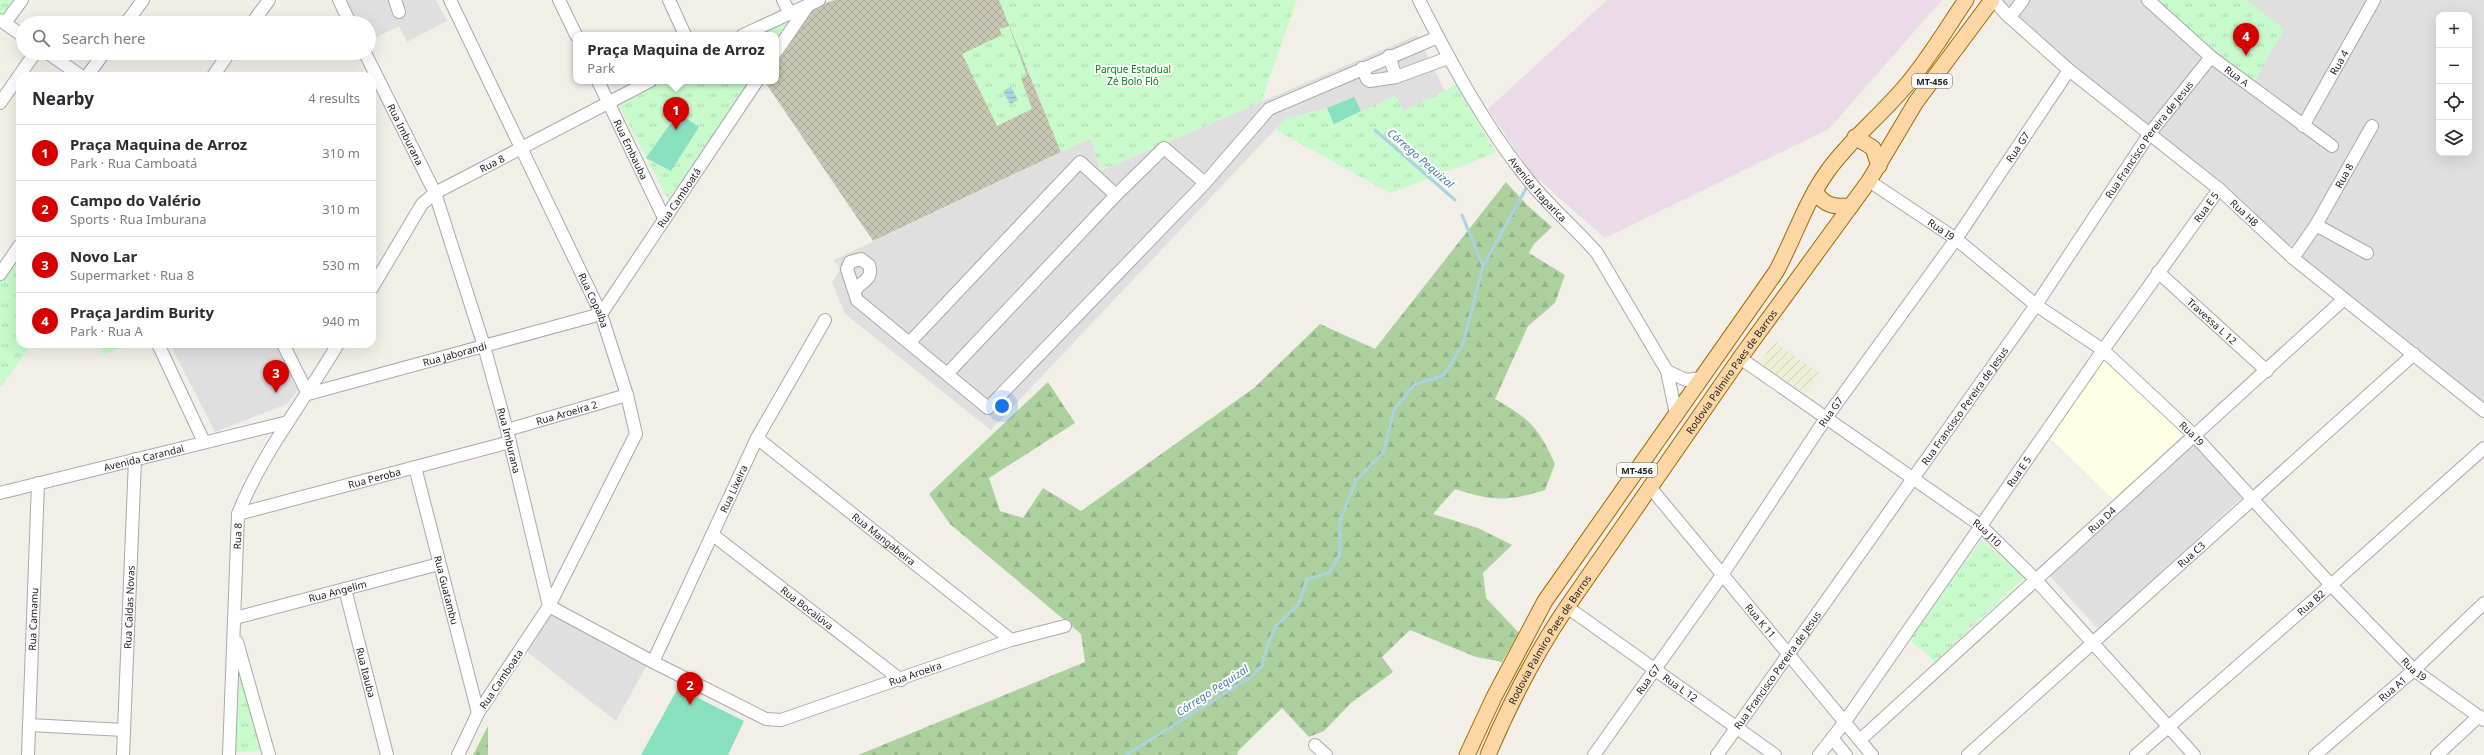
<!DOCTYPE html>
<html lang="en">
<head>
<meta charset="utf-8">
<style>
  :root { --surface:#fff; --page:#f7f7f7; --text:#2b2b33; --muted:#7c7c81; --line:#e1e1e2; --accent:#d40000 }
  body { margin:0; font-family:"Noto Sans",sans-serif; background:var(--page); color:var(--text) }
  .controls { position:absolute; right:12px; top:12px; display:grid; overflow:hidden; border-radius:8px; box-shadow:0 4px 16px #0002 }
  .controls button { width:36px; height:36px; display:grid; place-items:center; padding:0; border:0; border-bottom:1px solid var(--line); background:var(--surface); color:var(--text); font:20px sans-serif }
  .you { position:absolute; left:1002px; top:406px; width:14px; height:14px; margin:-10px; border:3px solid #fff; border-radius:50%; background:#1a73e8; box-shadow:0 0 0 6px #1a73e833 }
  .badge { display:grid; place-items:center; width:26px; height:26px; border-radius:50%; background:var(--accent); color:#fff; font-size:13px; font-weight:700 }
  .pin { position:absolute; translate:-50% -33px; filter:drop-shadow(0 1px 2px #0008) }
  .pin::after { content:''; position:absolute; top:21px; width:14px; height:12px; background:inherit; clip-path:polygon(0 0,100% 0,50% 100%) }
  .popup { position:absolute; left:573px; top:32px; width:206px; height:52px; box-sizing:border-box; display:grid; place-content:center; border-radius:8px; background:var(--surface); filter:drop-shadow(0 1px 3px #0005); font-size:13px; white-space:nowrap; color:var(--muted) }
  .popup b { font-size:15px; color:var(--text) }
  .popup::after { content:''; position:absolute; left:50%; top:100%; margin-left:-8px; border:8px solid transparent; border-top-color:var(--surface) }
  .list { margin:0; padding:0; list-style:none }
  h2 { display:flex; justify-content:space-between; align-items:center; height:52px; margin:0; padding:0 16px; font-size:17px }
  h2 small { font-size:13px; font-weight:400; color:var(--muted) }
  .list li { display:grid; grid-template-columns:26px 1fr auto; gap:12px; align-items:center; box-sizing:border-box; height:56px; padding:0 16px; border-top:1px solid var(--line) }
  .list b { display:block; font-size:15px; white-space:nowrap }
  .list p { margin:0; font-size:13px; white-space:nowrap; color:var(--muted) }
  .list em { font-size:13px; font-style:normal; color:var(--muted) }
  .icon { flex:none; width:22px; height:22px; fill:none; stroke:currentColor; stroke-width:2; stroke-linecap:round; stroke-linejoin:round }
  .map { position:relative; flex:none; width:2484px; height:755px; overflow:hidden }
  .search { position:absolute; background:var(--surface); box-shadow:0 4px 16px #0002; left:16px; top:16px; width:360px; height:44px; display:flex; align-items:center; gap:10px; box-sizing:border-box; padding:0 14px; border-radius:22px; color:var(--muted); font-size:15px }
  .panel { position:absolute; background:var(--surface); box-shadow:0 4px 16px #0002; left:16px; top:72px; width:360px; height:276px; border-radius:12px }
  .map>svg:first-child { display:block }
  .residential { fill:#e0dfdf; fill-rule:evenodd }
  .industrial { fill:#ebdbe8 }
  .education { fill:#ffffe5 }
  .construction { fill:url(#construction-cross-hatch) }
  .farmland { fill:url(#farmland-furrows) }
  .forest { fill:url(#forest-firs) }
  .park { fill:url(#park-tufts) }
  .pitch { fill:#88e0be }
  .water { fill:url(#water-rules) }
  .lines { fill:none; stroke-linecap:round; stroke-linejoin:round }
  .stream { stroke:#aad3df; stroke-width:3 }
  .minor-casing { stroke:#a9a9a9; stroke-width:14 }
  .major-casing { stroke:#a06b00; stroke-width:17 }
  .minor { stroke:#fff; stroke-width:12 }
  .major { stroke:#fcd6a4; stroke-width:15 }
  .labels { text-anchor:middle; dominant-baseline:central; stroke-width:4; stroke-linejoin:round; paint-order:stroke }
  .shield { fill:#fff; stroke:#646464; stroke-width:1 }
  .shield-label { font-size:9px; font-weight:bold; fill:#222 }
  .street-label { font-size:10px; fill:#222; stroke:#fff }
  .park-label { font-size:10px; fill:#0c8416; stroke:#fff }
  .water-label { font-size:11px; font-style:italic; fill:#4a7aab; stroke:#fff }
</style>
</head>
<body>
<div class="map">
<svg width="2484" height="755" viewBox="0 0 2484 755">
  <defs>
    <pattern id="construction-cross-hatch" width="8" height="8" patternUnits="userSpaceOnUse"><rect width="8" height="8" fill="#c7c7b4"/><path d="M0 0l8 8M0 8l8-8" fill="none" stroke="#abab9a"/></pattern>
    <pattern id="farmland-furrows" width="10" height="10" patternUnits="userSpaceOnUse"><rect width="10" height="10" fill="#eef0d5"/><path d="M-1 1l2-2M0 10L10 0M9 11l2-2" fill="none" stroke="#ccceb7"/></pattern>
    <pattern id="forest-firs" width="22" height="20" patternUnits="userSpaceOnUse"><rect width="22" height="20" fill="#add19e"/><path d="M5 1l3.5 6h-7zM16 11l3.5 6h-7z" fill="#95b388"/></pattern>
    <pattern id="park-tufts" width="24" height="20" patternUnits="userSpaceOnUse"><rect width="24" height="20" fill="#c8facc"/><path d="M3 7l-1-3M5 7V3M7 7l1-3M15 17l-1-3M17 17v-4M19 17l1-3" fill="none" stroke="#acd6af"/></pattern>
    <pattern id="water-rules" width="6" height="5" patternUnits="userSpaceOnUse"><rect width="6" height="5" fill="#aad3df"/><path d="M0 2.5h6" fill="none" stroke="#92b5bf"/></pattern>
  </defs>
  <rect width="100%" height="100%" fill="#f2efe9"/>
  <path class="residential" d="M341,0H436L447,21L407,42L399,26L369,41V23H353Z
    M1984,0H2484V409ZM2439,15H2469V153H2439Z
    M1417,35L1445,91L1404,111L1395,96L1334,124L1286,118L991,430L845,314L832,282L840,270L834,260L1091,138L1100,171Z
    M170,344H275L298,390L287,404L215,432Z
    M2194,440L2245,495L2098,629L2048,574Z
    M559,615L648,663L616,721L526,651L550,616Z"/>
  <path class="industrial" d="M1607,0H1942L1829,129L1605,238L1531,173L1488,109Z"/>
  <path class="education" d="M2105,358L2186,432L2113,499L2049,437Z"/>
  <path class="construction" d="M835,0H999L1061,152L873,241L765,82L776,81V65L814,7Z"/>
  <path class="farmland" d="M1775,342L1820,373L1805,394L1760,362Z"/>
  <path class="forest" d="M1506,182L1528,206L1552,227L1534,244L1529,253L1565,275L1555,303L1528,326L1495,399C1530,419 1538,427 1555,464L1545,490C1507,502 1492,501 1455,489L1433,514L1478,528L1512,545L1483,573L1486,598L1519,633L1502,662L1476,657L1410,630L1382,657L1393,672L1351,703L1324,731L1309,737L1282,708L1239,750L1237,755H858L1085,662L1081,634L950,524L929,494L1048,382L1075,423L989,478L1000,511L1023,518L1043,488L1081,511L1254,388L1320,324L1375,349Z
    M488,726V755H473Z"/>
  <path class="park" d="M0,0H14L3,16L0,15Z
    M999,0H1297L1261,102L1100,171L1091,138L1061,152Z
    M2156,0H2246L2284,29L2254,83Z
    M796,13L776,44V35H752Z
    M1009,26L1027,76L1021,78L1032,109L997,126L962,54L1002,35L999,29Z
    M660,81H752L672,207L617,102Z
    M1456,85L1496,153L1390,193L1276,130L1286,118L1327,108L1334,124L1395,96L1404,111Z
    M20,245V344H32L0,388V274Z
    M98,344H133L103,354Z
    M1982,539L2024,578L1935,662L1909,640Z
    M237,658L262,751L234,752Z"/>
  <path class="pitch" d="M1354,97L1361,111L1334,124L1327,108Z
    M678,113L699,127L671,171L646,158Z
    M678,688L744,721L728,755H641Z"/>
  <path class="water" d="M1011,87L1018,100L1010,104L1003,91Z"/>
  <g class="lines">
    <path class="stream" d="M1375,130L1455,200
      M1462,215L1483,266
      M1126,755L1251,677L1262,666L1267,645L1277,625L1299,604L1307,579L1329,573L1340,554V521L1356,480L1383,453L1394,410L1414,385L1444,375L1463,344L1483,266L1528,185"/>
    <defs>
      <g id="minor">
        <path d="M339,0L350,23"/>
        <path d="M395,0L399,12"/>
        <path id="s1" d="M450,0L601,314L627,395L636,434L549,606L478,713L458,755"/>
        <path d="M559,0L576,35"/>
        <path d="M669,0L685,35"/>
        <path d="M783,0L789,12"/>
        <path id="s2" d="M1419,0C1451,63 1485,127 1530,182C1550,207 1575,228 1597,253L1667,371L1676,414"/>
        <path id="s3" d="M1994,0L2006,14L2069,70L2219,189L2293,258L2484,411"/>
        <path id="s4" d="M2148,0L2211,57L2332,146"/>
        <path d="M2010,17L2023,0"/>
        <path d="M0,20L23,36"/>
        <path d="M5,23L22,0"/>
        <path d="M126,23L143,0"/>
        <path d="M252,23L269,0"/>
        <path d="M743,35L819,0"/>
        <path d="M776,52L809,4"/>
        <path d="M48,53L81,76"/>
        <path id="s5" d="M365,53L435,193L484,346L507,430L549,606L653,662L766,719L781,720L1011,640L1065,626"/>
        <path d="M1389,56L1396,77L1448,58"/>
        <path d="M1362,68L1367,79L1370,81L1396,77"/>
        <path d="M87,76L104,53"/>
        <path d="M213,76L229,53"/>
        <path id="s6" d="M598,81L664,218"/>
        <path d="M0,103L35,53"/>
        <path id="s7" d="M2303,126L2374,0"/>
        <path id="s8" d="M1869,181L1956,239L2036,305L2103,350L2194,435L2331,585L2414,670L2484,720"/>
        <path d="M2316,225L2367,253"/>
        <path id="s9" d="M2293,258L2316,225L2372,126"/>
        <path id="s10" d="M2158,272L2267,371"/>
        <path d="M0,274L20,245"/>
        <path id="s11" d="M372,288L422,204L435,193L650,81"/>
        <path d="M855,290C862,281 874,279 869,265L861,259L850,262L847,269L857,300L988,408L1205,183L1269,109L1438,37"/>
        <path id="s12" d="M601,314L757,81"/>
        <path d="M910,342L1080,162L1116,195"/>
        <path d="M158,344L204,442"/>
        <path id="s13" d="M283,344L308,394L601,314"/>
        <path id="s14" d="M1740,358L1980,525L2035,579L2194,755"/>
        <path d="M1667,371L1686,380L1702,378"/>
        <path d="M948,373L1116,195L1164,148L1205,183"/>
        <path id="s15" d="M507,430L627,395"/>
        <path id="s16" d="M757,438L1011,640"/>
        <path id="s17" d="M415,467L478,713"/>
        <path id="s18" d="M1649,486L1872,755"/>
        <path id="s19" d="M0,493L288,422"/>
        <path id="s20" d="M238,514L510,442"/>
        <path id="s21" d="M713,535L901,680"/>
        <path id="s22" d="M345,589L387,755"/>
        <path id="s23" d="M1567,607L1775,755"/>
        <path id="s24" d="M235,618L439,564"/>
        <path d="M237,642L269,755"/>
        <path id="s25" d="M653,662L757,438L825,320"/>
        <path d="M29,725L124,730"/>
        <path d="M1832,738L1846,755"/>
        <path id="s26" d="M1860,740L2344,299"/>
        <path d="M1315,745L1326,755"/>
        <path id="s27" d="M28,755L38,483"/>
        <path id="s28" d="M123,755L135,459"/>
        <path id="s29" d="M229,755L238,514C262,453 305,400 338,344"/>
        <path id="s30" d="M1594,755L1722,575L1826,418L1956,239L2069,70"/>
        <path id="s31" d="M1717,755L2036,305L2150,133L2211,57"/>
        <path id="s32" d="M1819,755L1844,723L2103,350L2219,189"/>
        <path id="s33" d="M1968,755L2414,354"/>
        <path id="s34" d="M2136,755L2331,585L2484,448"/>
        <path id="s35" d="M2315,755L2414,670L2484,603"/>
        <path d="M2437,755L2479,716"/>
      </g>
      <g id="major">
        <path d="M1855,137L1873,148L1879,166"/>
        <path d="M1815,191C1824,206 1834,207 1851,206"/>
        <path d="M1467,755L1494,697L1545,601L1776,272C1794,239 1805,203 1827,172C1849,141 1878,118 1903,89C1927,62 1946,29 1966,0"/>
        <path id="s36" d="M1488,755C1510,703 1535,654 1567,607L1740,358L1869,181L1916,102L1992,0"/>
      </g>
    </defs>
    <use href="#minor" class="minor-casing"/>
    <use href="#major" class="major-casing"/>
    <use href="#minor" class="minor"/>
    <use href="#major" class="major"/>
  </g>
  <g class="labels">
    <g class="shield">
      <rect x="1912" y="74" width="40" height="14" rx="3"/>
      <rect x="1617" y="463" width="40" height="14" rx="3"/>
    </g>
    <g class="shield-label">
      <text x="1932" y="81">MT-456</text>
      <text x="1637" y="470">MT-456</text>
    </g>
    <g class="street-label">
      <text stroke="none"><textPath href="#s7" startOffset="73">Rua 4</textPath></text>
      <text stroke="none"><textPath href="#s4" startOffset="117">Rua A</textPath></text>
      <text stroke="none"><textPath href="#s5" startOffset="91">Rua Imburana</textPath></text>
      <text stroke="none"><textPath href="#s31" startOffset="752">Rua Francisco Pereira de Jesus</textPath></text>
      <text stroke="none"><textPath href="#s30" startOffset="741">Rua G7</textPath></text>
      <text stroke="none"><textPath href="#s6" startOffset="76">Rua Embauba</textPath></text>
      <text stroke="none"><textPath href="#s11" startOffset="179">Rua 8</textPath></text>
      <text stroke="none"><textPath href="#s9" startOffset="97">Rua 8</textPath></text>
      <text stroke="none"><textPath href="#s2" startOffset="224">Avenida Itaparica</textPath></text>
      <text stroke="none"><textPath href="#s12" startOffset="140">Rua Camboatá</textPath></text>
      <text stroke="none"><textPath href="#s32" startOffset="671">Rua E 5</textPath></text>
      <text stroke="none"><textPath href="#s3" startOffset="329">Rua H8</textPath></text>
      <text stroke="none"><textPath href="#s8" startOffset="87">Rua I9</textPath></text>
      <text stroke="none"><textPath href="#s1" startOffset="333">Rua Copaíba</textPath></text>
      <text stroke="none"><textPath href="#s10" startOffset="73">Travessa L 12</textPath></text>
      <text stroke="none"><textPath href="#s13" startOffset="208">Rua Jaborandi</textPath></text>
      <text stroke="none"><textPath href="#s36" startOffset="455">Rodovia Palmiro Paes de Barros</textPath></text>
      <text stroke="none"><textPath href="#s31" startOffset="428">Rua Francisco Pereira de Jesus</textPath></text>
      <text stroke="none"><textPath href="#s15" startOffset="62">Rua Aroeira 2</textPath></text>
      <text stroke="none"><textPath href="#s30" startOffset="417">Rua G7</textPath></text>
      <text stroke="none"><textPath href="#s8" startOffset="411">Rua I9</textPath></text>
      <text stroke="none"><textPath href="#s5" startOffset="415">Rua Imburana</textPath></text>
      <text stroke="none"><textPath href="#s19" startOffset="148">Avenida Carandai</textPath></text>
      <text stroke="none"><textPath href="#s32" startOffset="347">Rua E 5</textPath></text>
      <text stroke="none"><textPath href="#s20" startOffset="141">Rua Peroba</textPath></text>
      <text stroke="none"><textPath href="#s25" startOffset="191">Rua Lixeira</textPath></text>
      <text stroke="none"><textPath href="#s26" startOffset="327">Rua D4</textPath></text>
      <text stroke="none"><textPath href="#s14" startOffset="303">Rua J10</textPath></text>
      <text stroke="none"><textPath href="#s29" startOffset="219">Rua 8</textPath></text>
      <text stroke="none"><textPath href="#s16" startOffset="162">Rua Mangabeira</textPath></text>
      <text stroke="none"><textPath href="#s33" startOffset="300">Rua C3</textPath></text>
      <text stroke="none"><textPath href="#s17" startOffset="127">Rua Guatambu</textPath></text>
      <text stroke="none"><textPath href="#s24" startOffset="106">Rua Angelim</textPath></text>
      <text stroke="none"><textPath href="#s34" startOffset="232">Rua B2</textPath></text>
      <text stroke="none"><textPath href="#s28" startOffset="148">Rua Caldas Novas</textPath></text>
      <text stroke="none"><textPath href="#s21" startOffset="119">Rua Bocaiúva</textPath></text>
      <text stroke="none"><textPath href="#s27" startOffset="136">Rua Camamu</textPath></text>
      <text stroke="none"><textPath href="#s18" startOffset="175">Rua K 11</textPath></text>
      <text stroke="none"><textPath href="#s36" startOffset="131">Rodovia Palmiro Paes de Barros</textPath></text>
      <text stroke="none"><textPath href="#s8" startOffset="735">Rua I9</textPath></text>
      <text stroke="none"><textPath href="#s31" startOffset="104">Rua Francisco Pereira de Jesus</textPath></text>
      <text stroke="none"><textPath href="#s22" startOffset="86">Rua Itauba</textPath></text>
      <text stroke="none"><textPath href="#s5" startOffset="987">Rua Aroeira</textPath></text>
      <text transform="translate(501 679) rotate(-56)">Rua Camboata</text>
      <text stroke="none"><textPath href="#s30" startOffset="93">Rua G7</textPath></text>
      <text stroke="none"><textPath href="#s23" startOffset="139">Rua L 12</textPath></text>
      <text stroke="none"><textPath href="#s35" startOffset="102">Rua A1</textPath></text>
    </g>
    <g class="park-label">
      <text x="1133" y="69">Parque Estadual<tspan x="1133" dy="12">Zé Bolo Flô</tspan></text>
    </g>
    <g class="water-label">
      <text transform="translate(1421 158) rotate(41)">Córrego Pequizal</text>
      <text transform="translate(1212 690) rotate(-33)">Córrego Pequizal</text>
    </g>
  </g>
</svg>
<div class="controls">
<button>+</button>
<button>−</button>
<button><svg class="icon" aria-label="locate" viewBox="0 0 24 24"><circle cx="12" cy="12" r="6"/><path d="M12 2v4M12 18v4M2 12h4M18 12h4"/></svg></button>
<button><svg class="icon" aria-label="layers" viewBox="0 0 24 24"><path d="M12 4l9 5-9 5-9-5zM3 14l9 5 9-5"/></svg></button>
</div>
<div class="you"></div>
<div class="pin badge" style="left:676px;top:130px">1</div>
<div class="popup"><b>Praça Maquina de Arroz</b>Park</div>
<div class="pin badge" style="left:690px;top:705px">2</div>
<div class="pin badge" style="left:276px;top:393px">3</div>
<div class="pin badge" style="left:2246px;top:56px">4</div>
<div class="search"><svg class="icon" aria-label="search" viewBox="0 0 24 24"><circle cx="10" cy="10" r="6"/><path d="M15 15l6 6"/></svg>Search here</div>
<section class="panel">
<h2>Nearby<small>4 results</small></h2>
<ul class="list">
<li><span class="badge">1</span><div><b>Praça Maquina de Arroz</b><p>Park · Rua Camboatá</p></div><em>310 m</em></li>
<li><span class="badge">2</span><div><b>Campo do Valério</b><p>Sports · Rua Imburana</p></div><em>310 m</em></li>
<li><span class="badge">3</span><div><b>Novo Lar</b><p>Supermarket · Rua 8</p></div><em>530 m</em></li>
<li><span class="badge">4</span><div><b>Praça Jardim Burity</b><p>Park · Rua A</p></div><em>940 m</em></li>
</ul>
</section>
</div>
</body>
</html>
